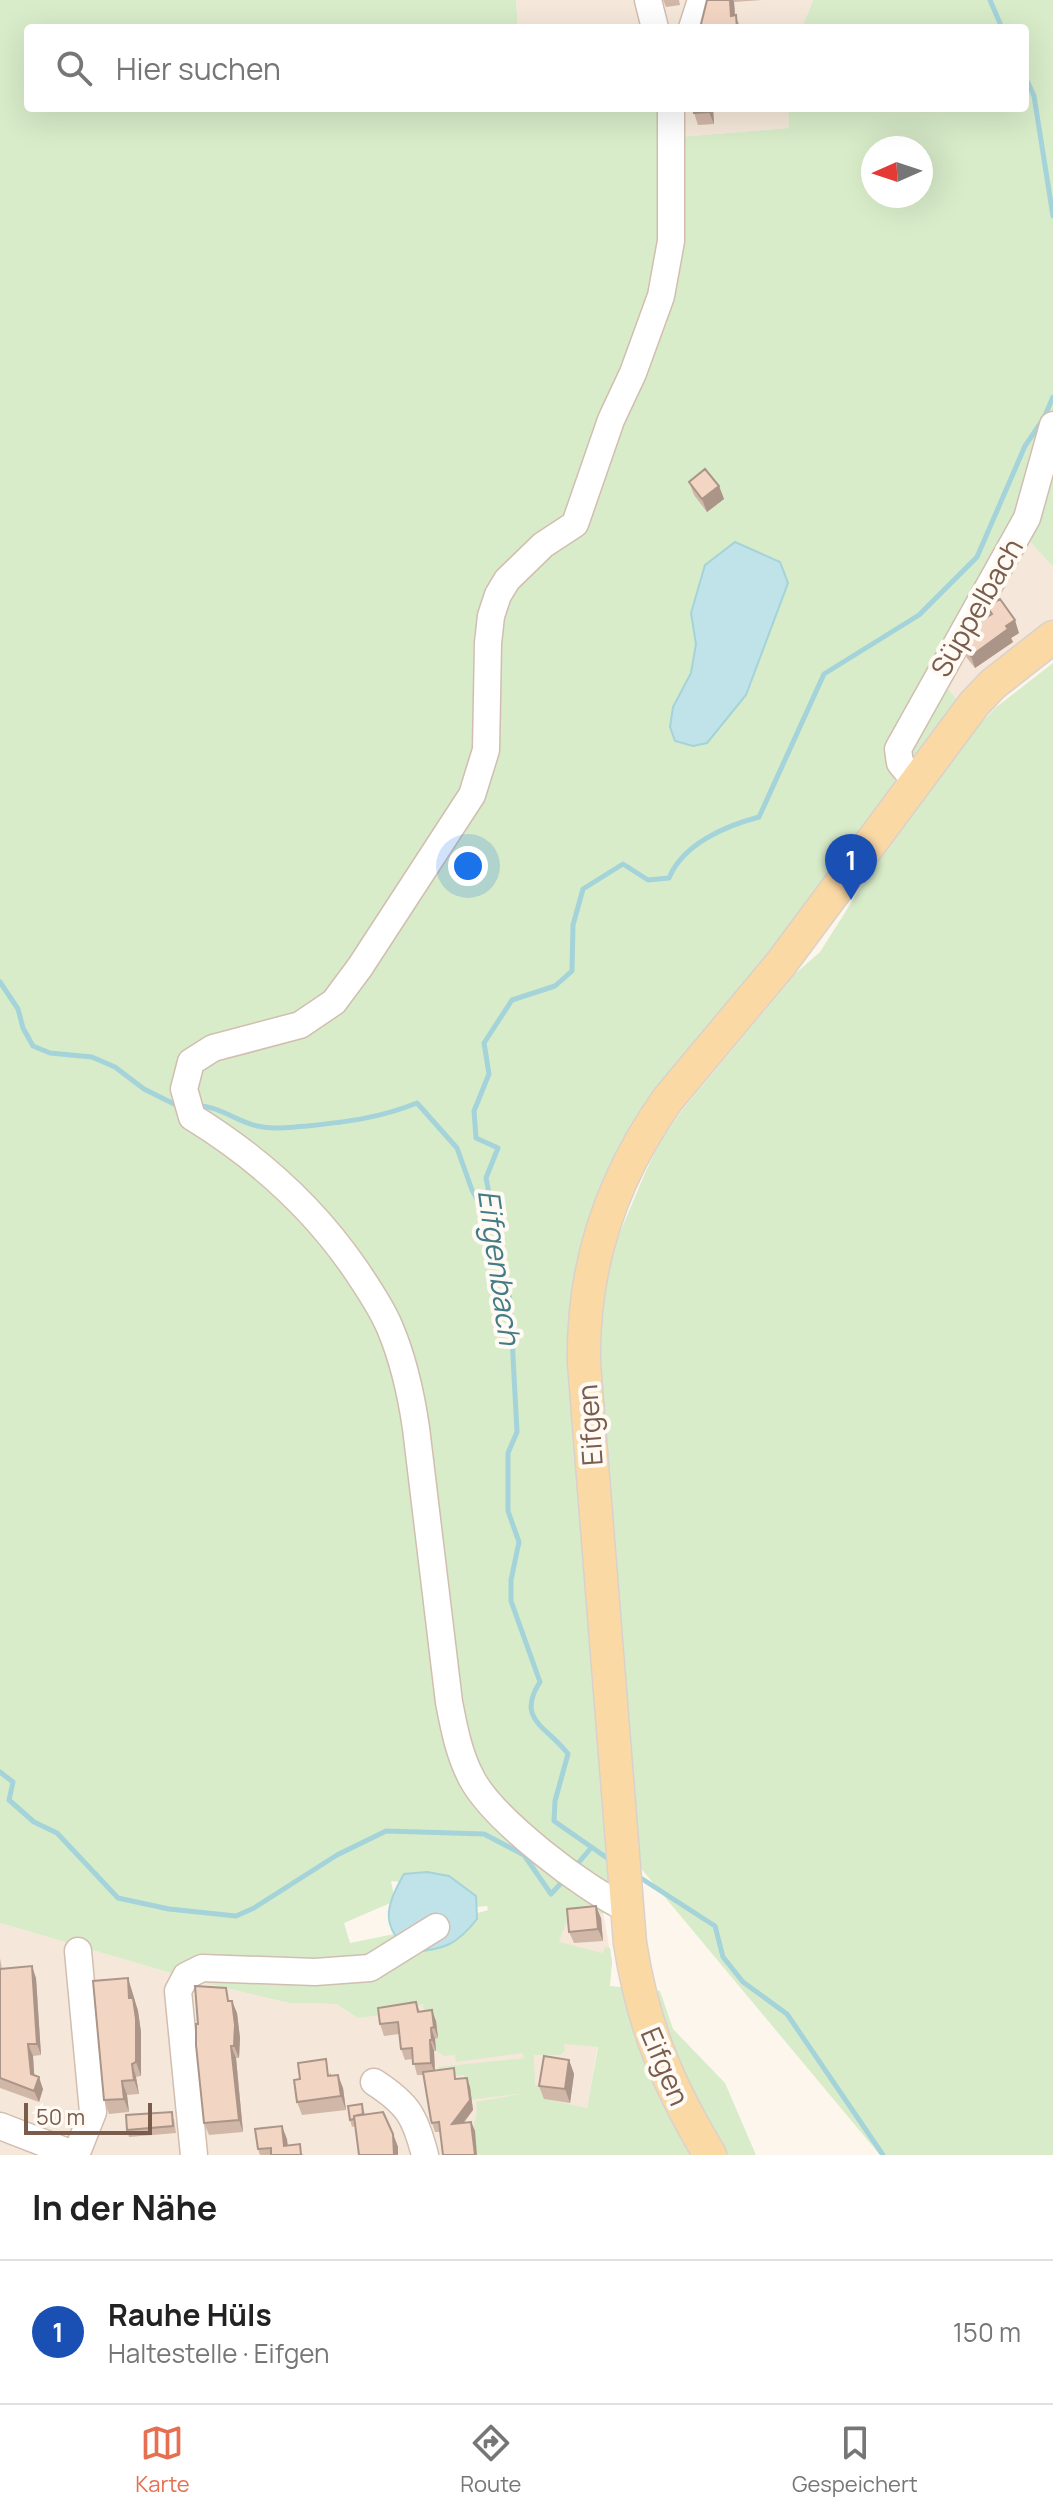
<!DOCTYPE html>
<html lang="de">
<head>
<meta charset="utf-8">
<style>
  :root { --surface:#fff; --page:#f6f6f6; --text:#222; --muted:#767676; --line:#e0e0e0; --accent:#e76f51 }
  body { margin:0; font-family:Manrope,sans-serif; background:var(--page); color:var(--text) }
  .compass { position:absolute; left:861px; top:136px; width:72px; height:72px; border-radius:50%; background:var(--surface); box-shadow:0 8px 32px #0002; rotate:267deg }
  .scale { position:absolute; left:24px; bottom:20px; width:128px; box-sizing:border-box; padding-left:8px; border:4px solid #7a5c4d; border-top:0; font-size:22px; line-height:28px; white-space:nowrap; color:#7a5c4d; -webkit-text-stroke:6px #fffaf3; paint-order:stroke }
  .you { position:absolute; left:468px; top:866px; width:28px; height:28px; margin:-20px; border:6px solid #fff; border-radius:50%; background:#1a73e8; box-shadow:0 0 0 12px #1a73e833 }
  .badge { display:grid; place-items:center; width:52px; height:52px; border-radius:50%; background:var(--accent); color:#fff; font-size:26px; font-weight:700 }
  .pin { position:absolute; translate:-50% -66px; filter:drop-shadow(0 2px 4px #0008) }
  .pin::after { content:''; position:absolute; top:42px; width:28px; height:24px; background:inherit; clip-path:polygon(0 0,100% 0,50% 100%) }
  .list { margin:0; padding:0; list-style:none }
  h2 { display:flex; justify-content:space-between; align-items:center; height:104px; margin:0; padding:0 32px; font-size:34px }
  h2 small { font-size:26px; font-weight:400; color:var(--muted) }
  .list li { display:grid; grid-template-columns:52px 1fr auto; gap:24px; align-items:center; box-sizing:border-box; height:144px; padding:0 32px; border-top:2px solid var(--line) }
  .list b { display:block; font-size:30px; white-space:nowrap }
  .list p { margin:0; font-size:26px; white-space:nowrap; color:var(--muted) }
  .list em { font-size:26px; font-style:normal; color:var(--muted) }
  .icon { flex:none; width:44px; height:44px; fill:none; stroke:currentColor; stroke-width:2; stroke-linecap:round; stroke-linejoin:round }
  .map { position:relative; flex:none; width:1053px; height:2155px; overflow:hidden }
  .search { position:absolute; background:var(--surface); box-shadow:0 8px 32px #0002; left:24px; right:24px; top:24px; height:88px; display:flex; align-items:center; gap:20px; box-sizing:border-box; padding:0 28px; border-radius:8px; color:var(--muted); font-size:30px }
  .sheet { height:248px; background:var(--surface) }
  nav { display:flex; justify-content:space-around; align-items:center; box-sizing:border-box; height:112px; border-top:2px solid var(--line); background:var(--surface); font-size:22px; color:var(--muted) }
  nav a { display:grid; justify-items:center; gap:4px }
  nav .on { color:var(--accent) }
  .map>svg:first-child { display:block }
  .residential { fill:#f5e8da }
  .green { fill:#d8ecc9; fill-rule:evenodd }
  .water { fill:#bfe3e8; stroke:#a5d3da; stroke-width:2 }
  .lines { fill:none; stroke-linecap:round; stroke-linejoin:round }
  .stream { stroke:#a5d3da; stroke-width:5 }
  .minor-casing { stroke:#d1beb0; stroke-width:29 }
  .major-casing { stroke:#dad1cd; stroke-width:35 }
  .minor { stroke:#fff; stroke-width:26 }
  .major { stroke:#fbd9a5; stroke-width:32 }
  .wall { fill:#d1b7a8 }
  .shaded-wall { fill:#aa9588 }
  .building { fill:#f3d5c3; stroke:#aa9588; stroke-width:2 }
  .labels { text-anchor:middle; dominant-baseline:central; stroke-width:8; stroke-linejoin:round; paint-order:stroke }
  .street-label { font-size:28px; fill:#7a5c4d; stroke:#fffaf3 }
  .water-label { font-size:30px; font-style:italic; fill:#437c86; stroke:#fffaf3 }
</style>
</head>
<body>
<div class="map">
<svg width="1053" height="2155" viewBox="0 0 1053 2155">
  <rect width="100%" height="100%" fill="#fdf6ec"/>
  <path class="residential" d="M516,0H813L802,28H518Z
    M678,108H788L789,128L679,137Z
    M1026,537L1053,567V628L961,705L942,681Z
    M602,1907L612,1962L579,2155H0V1923L205,1983L289,2003L336,2004L358,2018L544,1979L568,1918Z"/>
  <path class="green" d="M0,0H516L518,28H28V108H665L667,190L637,374L679,137L789,128L788,108H1025V28H802L813,0H1053V412L1037,436L1027,490L890,762L896,785L594,1222L613,1874L602,1907L604,1913L568,1918L559,1942L603,1953L605,1947L610,1948L612,1962L610,1986L660,1991L673,2029L725,2083L756,2155H477L473,2129L477,2111L476,2102L526,2093L467,2100L464,2075L440,2078L438,2067L524,2058L523,2053L456,2062L455,2055L444,2056L436,2051L435,2039L438,2038L436,2022L425,2023L423,2004L403,2012L358,2018L336,2004L289,2003L205,1983L0,1923ZM873,148H921V196H873ZM391,1881L424,1884L475,1907L487,1906L488,1910L429,1927L350,1943L344,1923L395,1901ZM564,2044L598,2047L587,2108L545,2099L546,2087L535,2085L534,2055H561L565,2050Z
    M1053,454V567L1026,537Z
    M1053,663V2155H880L634,1860L594,1369C591,1284 610,1203 656,1131C694,1071 747,1020 791,965L793,966V970C772,992 754,1016 734,1040C678,1106 619,1176 606,1265L646,1171L661,1140L683,1109L796,973L820,952L894,835L958,748L995,708Z
    M942,681L961,705L917,759L908,753Z"/>
  <path class="water" d="M735,542L780,562L788,583L746,695L707,743L693,746L675,741L670,727L673,707L691,673L696,644L691,613L705,565Z
    M427,1872L449,1876L476,1896L477,1919C457,1945 443,1950 411,1952C379,1926 386,1906 404,1874Z"/>
  <g class="lines">
    <path class="stream" d="M990,0L1002,28
      M1025,76L1034,96L1053,216
      M0,982L18,1009L23,1028L33,1046L50,1053L92,1057L115,1067L144,1089L180,1107
      M198,1106C219,1106 236,1121 257,1126C274,1130 290,1127 307,1126C346,1122 380,1118 417,1103L457,1148L472,1190L494,1230
      M0,1772L13,1782L9,1800L34,1822L57,1833L118,1898L169,1909L236,1916L254,1908L337,1855L386,1831L484,1834L524,1855L551,1894L565,1879
      M610,1860L554,1821L555,1801L568,1754C548,1727 515,1720 540,1682L511,1601V1580L519,1542L508,1511V1453L517,1432L510,1300L486,1178L498,1148L476,1138L474,1111L489,1074L484,1043L512,1000L555,986L572,971L573,925L583,889L623,864L648,880L669,878C683,844 725,826 759,817L824,674L919,615L977,557L1025,446L1044,418L1053,397
      M574,1868L591,1848
      M636,1875L715,1926L723,1957L743,1982L787,2014L883,2155"/>
    <defs>
      <path id="minor" d="M648,0L655,28
        M692,28L701,0
        M915,781L900,763L898,749L1027,518L1053,425
        M628,1909C585,1890 494,1820 472,1779C459,1755 454,1728 449,1702L416,1428C411,1394 404,1361 390,1328C382,1308 368,1288 356,1270C313,1207 257,1157 192,1117L184,1089L191,1062L213,1048L300,1025L334,1002L360,967L472,795L486,750L488,643L491,616L498,595L507,580L543,545L575,524L611,420L633,373L661,296L671,241V108
        M374,2082C408,2104 415,2116 425,2155
        M0,2126L75,2155
        M76,2155L93,2112L78,1951
        M194,2155L178,1991L186,1976L202,1968L315,1972L370,1968L436,1927"/>
      <path id="major" d="M710,2155C667,2083 643,2026 630,1943L584,1363C582,1266 612,1178 668,1099L780,965L974,704L993,684L1053,637"/>
    </defs>
    <use href="#minor" class="minor-casing"/>
    <use href="#major" class="major-casing"/>
    <use href="#minor" class="minor"/>
    <use href="#major" class="major"/>
  </g>
  <path class="wall" d="M663,0H679L680,5L666,7Z
    M707,0H762L734,2L735,15L741,28Z
    M713,108L714,124L698,125L694,113Z
    M689,482L719,486L724,499L707,512L694,495Z
    M987,607L1019,633L1011,638L1013,642L975,668L967,658L963,645L973,637L971,631L990,615Z
    M601,1918L603,1941L574,1943L569,1932Z
    M0,1958L2,1969L36,1978L41,2055L33,2056L34,2075L43,2089L39,2102L0,2088Z
    M128,1978L138,2011L141,2032V2076L136,2077L139,2094L127,2095L129,2112L109,2114L104,2100Z
    M231,2001L237,2013L240,2038L239,2058H236L243,2132L209,2135L204,2123L198,2024Z
    M416,2002L420,2012L436,2021L438,2038L435,2039L436,2051H434L435,2070L458,2079L467,2078L470,2087L473,2110L464,2123L471,2122L475,2131L435,2132L431,2120L424,2075H417L413,2059L405,2060L401,2049L399,2034L384,2036L380,2024Z
    M569,2060L574,2074L570,2103L544,2099L539,2086Z
    M331,2073V2076L343,2088L346,2110L302,2115L297,2102Z
    M362,2104L365,2114L393,2134L398,2147V2155H359L355,2126L352,2127L350,2120Z
    M174,2119L176,2133L129,2137L127,2130Z
    M287,2139V2146L304,2155H260L258,2149Z"/>
  <path class="shaded-wall" d="M730,0H733L734,2L736,28L731,16Z
    M709,108H713L714,124L709,112Z
    M719,486L724,499L707,512L702,499Z
    M1015,620L1019,633L1011,638L1013,642L975,668L971,656L1006,626Z
    M596,1906L601,1918L603,1941L598,1929Z
    M32,1966L36,1978L41,2055L37,2044Z
    M128,1978L138,2011L141,2032V2076L136,2062Z
    M232,2001L237,2013L240,2038L239,2058L234,2046Z
    M432,2010L436,2021L438,2038L434,2027Z
    M431,2028L435,2039L436,2051L432,2040Z
    M430,2040L434,2051L435,2074L431,2063Z
    M28,2044L33,2056L35,2086L31,2074Z
    M231,2046L236,2058L243,2132L239,2120Z
    M569,2060L574,2074L570,2103L565,2089Z
    M132,2064L136,2077L139,2094L134,2080Z
    M338,2075L343,2088L346,2110L341,2096Z
    M39,2077L43,2089L39,2102L34,2091Z
    M467,2078L470,2087L473,2110L455,2133L452,2124Z
    M122,2081L127,2095L129,2112L124,2099Z
    M471,2122L475,2131L477,2155H475Z
    M282,2126L287,2139L289,2155L284,2146Z
    M393,2134L398,2147V2155H394Z"/>
  <path class="building" d="M707,0H730L731,16L736,15L737,28H700Z
    M693,108H709V112L694,113Z
    M705,469L719,486L702,499L689,482Z
    M1000,599L1015,620L1006,626L1008,629L971,656L963,645L974,636L971,631L973,626L992,614L987,607Z
    M596,1906L598,1929L569,1932L567,1909Z
    M32,1966L37,2044H28L31,2074L39,2077L34,2091L0,2078V1969Z
    M128,1978L129,1998H133L136,2019V2062L132,2064L134,2080L122,2081L124,2099L104,2100L93,1981Z
    M195,1986L226,1988L228,2001H232L235,2025L234,2046H231L239,2120L204,2123L196,2045V2024H198Z
    M416,2002L418,2012L432,2010L434,2027L431,2028L432,2040H430L431,2063L413,2064L412,2048L401,2049L398,2022L380,2024L378,2008Z
    M544,2056L569,2060L565,2089L539,2086Z
    M326,2059L328,2076L338,2075L341,2096L297,2102L294,2080L300,2079L298,2063Z
    M454,2068L455,2079L467,2078L470,2100L452,2124L471,2122L475,2155H443L439,2122L432,2123L431,2120L423,2072Z
    M362,2104L363,2114L354,2116V2119L350,2120L348,2106Z
    M172,2112L173,2126L127,2130L126,2115Z
    M383,2112L393,2134L394,2155H359L354,2116Z
    M282,2126L284,2146L300,2144L301,2155H271V2148L258,2149L255,2129Z"/>
  <g class="labels">
    <g class="street-label">
      <text transform="translate(976 607) rotate(-60)">Süppelbach</text>
      <text transform="translate(589 1425) rotate(-94)">Eifgen</text>
      <text transform="translate(666 2066) rotate(67)">Eifgen</text>
    </g>
    <g class="water-label">
      <text transform="translate(500 1267) rotate(82)">Eifgenbach</text>
    </g>
  </g>
</svg>
<svg class="compass" viewBox="-18 -18 36 36"><path d="M0-13l5 13h-10z" fill="#e53935"/><path d="M0 13l5-13h-10z" fill="#767676"/></svg>
<div class="scale">50 m</div>
<div class="you"></div>
<div class="pin badge" style="left:851px;top:900px;background:#1a4fb4">1</div>
<div class="search"><svg class="icon" aria-label="search" viewBox="0 0 24 24"><circle cx="10" cy="10" r="6"/><path d="M15 15l6 6"/></svg>Hier suchen</div>
</div>
<section class="sheet">
<h2>In der Nähe<small></small></h2>
<ul class="list">
<li><span class="badge" style="background:#1a4fb4">1</span><div><b>Rauhe Hüls</b><p>Haltestelle · Eifgen</p></div><em>150 m</em></li>
</ul>
</section>
<nav>
<a class="on"><svg class="icon" aria-label="map" viewBox="0 0 24 24"><path d="M3 6l6-2 6 2 6-2v14l-6 2-6-2-6 2zM9 4v14M15 6v14"/></svg>Karte</a>
<a><svg class="icon" aria-label="directions" viewBox="0 0 24 24"><path d="M12 3l9 9-9 9-9-9zM9 14v-3h6M13 9l2 2-2 2"/></svg>Route</a>
<a><svg class="icon" aria-label="saved" viewBox="0 0 24 24"><path d="M7 4h10v16l-5-4-5 4z"/></svg>Gespeichert</a>
</nav>
</body>
</html>
